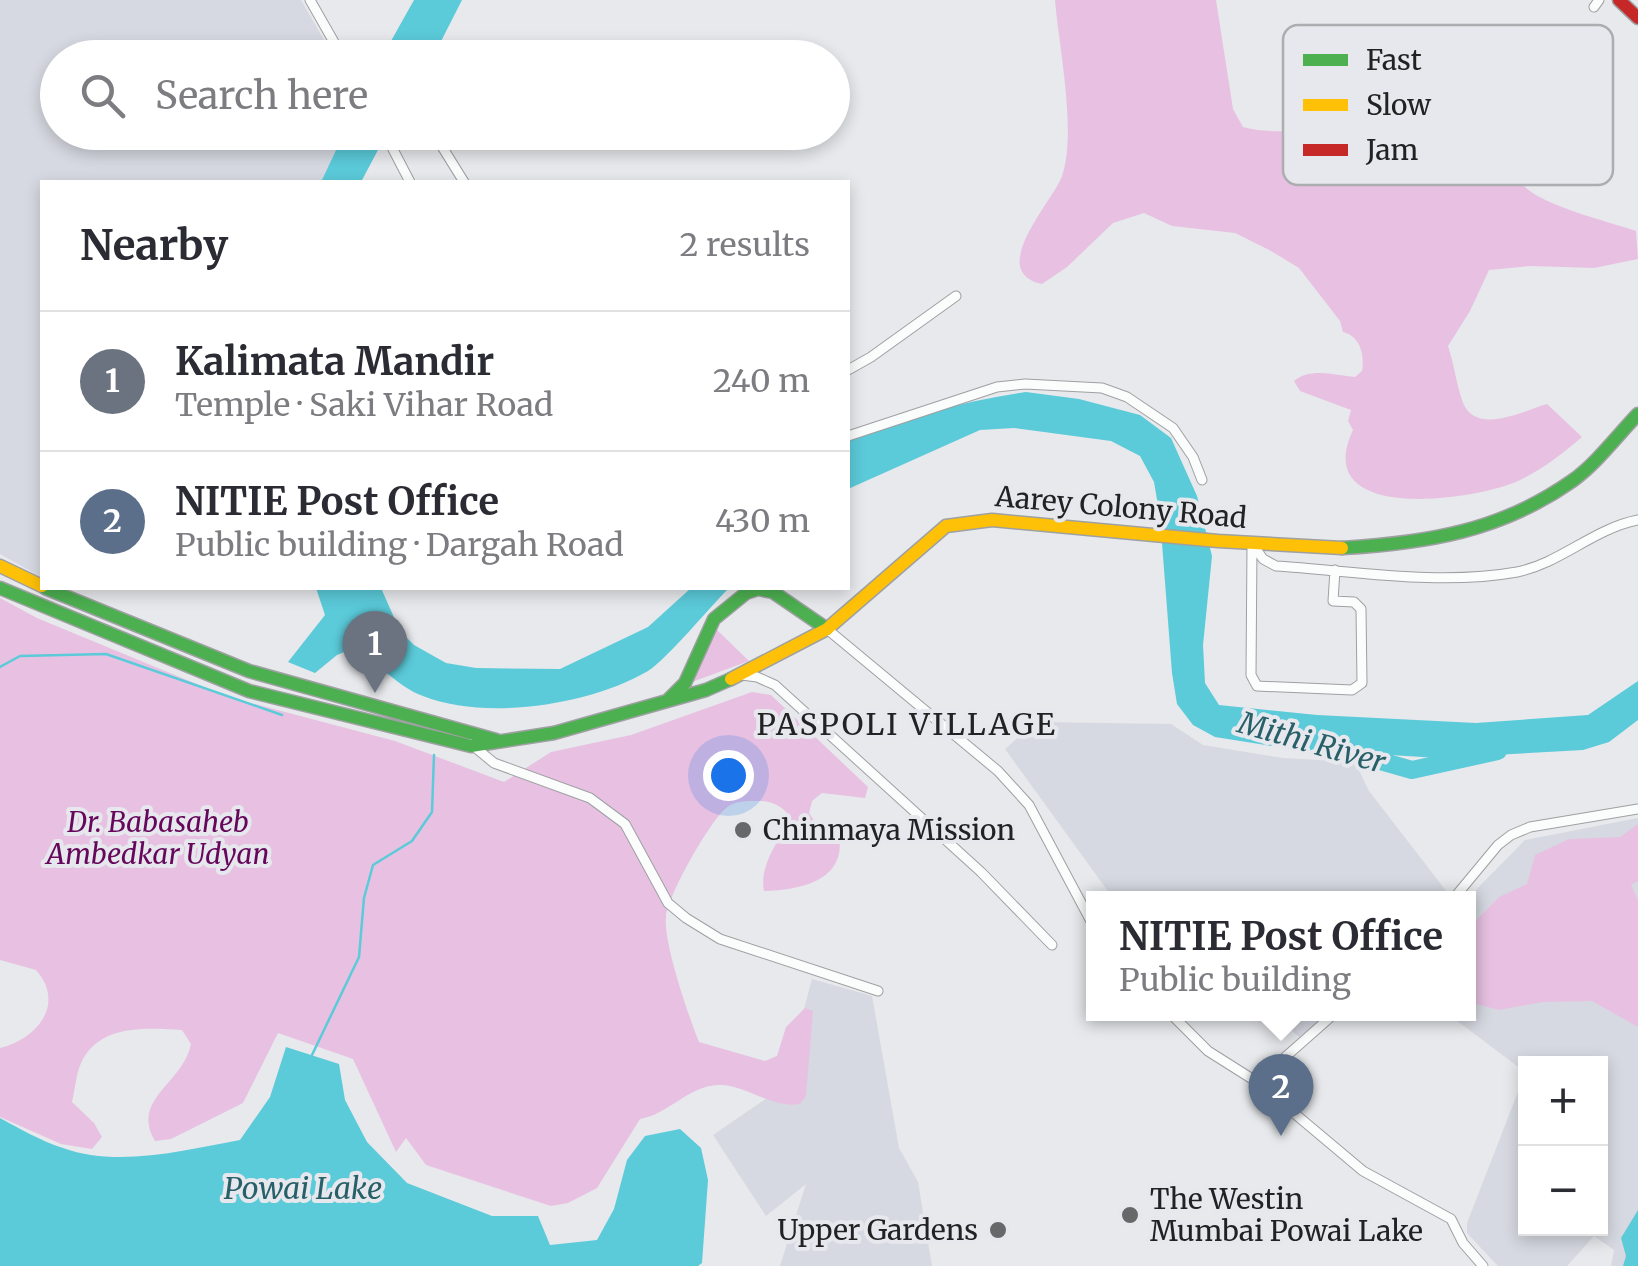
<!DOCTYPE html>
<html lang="en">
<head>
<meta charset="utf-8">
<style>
  :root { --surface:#fff; --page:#f2f2f3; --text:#2b2b33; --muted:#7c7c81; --line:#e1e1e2; --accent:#1a73e8 }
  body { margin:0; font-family:Merriweather,serif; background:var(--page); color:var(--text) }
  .controls { position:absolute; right:30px; bottom:30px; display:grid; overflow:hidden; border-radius:0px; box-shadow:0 5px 15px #0003 }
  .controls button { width:90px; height:90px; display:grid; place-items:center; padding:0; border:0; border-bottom:2px solid var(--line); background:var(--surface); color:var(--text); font:50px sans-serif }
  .you { position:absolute; left:728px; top:775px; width:35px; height:35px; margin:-25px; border:8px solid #fff; border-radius:50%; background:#1a73e8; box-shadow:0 0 0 15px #1a73e833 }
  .badge { display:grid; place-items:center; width:65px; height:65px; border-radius:50%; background:var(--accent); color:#fff; font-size:32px; font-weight:700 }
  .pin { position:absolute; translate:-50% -82px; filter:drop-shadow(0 2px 5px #0008) }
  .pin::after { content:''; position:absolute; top:52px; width:35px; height:30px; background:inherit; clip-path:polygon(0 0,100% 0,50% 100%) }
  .popup { position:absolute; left:1086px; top:891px; width:390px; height:130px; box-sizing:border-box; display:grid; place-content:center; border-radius:0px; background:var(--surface); filter:drop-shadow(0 2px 8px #0005); font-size:32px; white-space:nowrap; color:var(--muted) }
  .popup b { font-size:38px; color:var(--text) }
  .popup::after { content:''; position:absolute; left:50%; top:100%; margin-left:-20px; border:20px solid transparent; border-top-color:var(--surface) }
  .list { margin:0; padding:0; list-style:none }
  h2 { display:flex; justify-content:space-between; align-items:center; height:130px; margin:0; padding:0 40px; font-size:42px }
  h2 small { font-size:32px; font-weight:400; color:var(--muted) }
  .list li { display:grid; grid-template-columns:65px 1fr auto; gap:30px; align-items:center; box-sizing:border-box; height:140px; padding:0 40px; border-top:2px solid var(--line) }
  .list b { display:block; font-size:38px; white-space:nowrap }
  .list p { margin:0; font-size:32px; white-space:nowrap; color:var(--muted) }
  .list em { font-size:32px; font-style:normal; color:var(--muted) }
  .icon { flex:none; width:55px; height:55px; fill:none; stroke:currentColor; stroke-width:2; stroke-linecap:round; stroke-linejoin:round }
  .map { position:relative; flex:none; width:1638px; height:1266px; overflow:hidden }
  .search { position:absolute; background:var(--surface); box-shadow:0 5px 15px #0003; left:40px; top:40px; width:810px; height:110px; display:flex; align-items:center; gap:25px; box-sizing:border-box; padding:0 35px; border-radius:55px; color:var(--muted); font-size:38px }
  .panel { position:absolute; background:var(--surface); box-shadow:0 5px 15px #0003; left:40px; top:180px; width:810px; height:410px; border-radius:0px }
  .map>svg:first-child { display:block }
  .built { fill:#d6d9e1 }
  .green { fill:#e8c1e2 }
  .water { fill:#5bcad9 }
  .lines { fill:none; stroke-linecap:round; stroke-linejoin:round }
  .stream { stroke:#5bcad9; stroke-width:2.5 }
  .river { stroke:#5bcad9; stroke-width:18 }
  .street-casing { stroke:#9ea0a2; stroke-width:11 }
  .fast-casing { stroke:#9ea0a2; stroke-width:15 }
  .slow-casing { stroke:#9ea0a2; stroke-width:15 }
  .jam-casing { stroke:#9ea0a2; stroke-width:15 }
  .street { stroke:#fbfcfc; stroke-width:9 }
  .fast { stroke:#4caf50; stroke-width:12 }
  .slow { stroke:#ffc107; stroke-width:12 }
  .jam { stroke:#c62828; stroke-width:12 }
  .poi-dot { fill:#67686a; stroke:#e6e8ed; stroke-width:4 }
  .labels { text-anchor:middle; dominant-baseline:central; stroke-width:8; stroke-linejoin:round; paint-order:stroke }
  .street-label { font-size:28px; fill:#222224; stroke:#e6e8ed }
  .park-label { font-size:28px; font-style:italic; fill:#66075b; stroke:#e6e8ed }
  .poi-label { font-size:28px; fill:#222224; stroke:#e6e8ed; text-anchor:start }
  .neighbourhood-label { font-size:30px; letter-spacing:2.5px; fill:#222224; stroke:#e6e8ed }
  .water-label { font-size:30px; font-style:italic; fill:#276069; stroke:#e6e8ed }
  .key { fill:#e6e8ed; stroke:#abadb1; stroke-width:2.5 }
  .key-label { font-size:28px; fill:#222224 }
</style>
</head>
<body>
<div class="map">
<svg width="1638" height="1266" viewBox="0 0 1638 1266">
  <rect width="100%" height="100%" fill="#e7e9ec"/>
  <path class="built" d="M0,0H301L334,57L58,58V132L344,133L321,182H42L41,577L0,554Z
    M1036,722L1171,724L1203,745L1283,758L1355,762L1369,791L1447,892L1441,898H1118L1110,894L1005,749Z
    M1638,818V1266H1611L1614,1250L1594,1236L1567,1266H1498L1467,1233V1223L1525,1074L1526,1228H1600V1064H1526L1525,1072L1448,1014H1468V898L1525,840Z
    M812,979L872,996L899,1148L918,1182L932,1266H780L806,1184L766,1216L713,1135L783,1087Z
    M1272,1014H1328L1299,1037Z"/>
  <path class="green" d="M1055,0H1216L1233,109L1243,127C1283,139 1382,122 1426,114C1442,111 1462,101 1478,104C1525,111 1503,163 1523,185C1542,206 1607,221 1636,231L1638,259L1594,268L1530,266L1489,270L1470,311L1448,346C1454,364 1456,382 1462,400C1474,437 1523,411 1547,404L1582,437C1562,454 1542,470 1518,481C1473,501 1309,524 1353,430L1348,421L1351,410L1300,391L1294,381C1310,367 1335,375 1355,377L1362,371C1365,355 1360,336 1343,332L1340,321L1299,268L1271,251L1235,233L1172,226L1144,213L1113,223L1067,267L1042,284C985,272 1054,200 1062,176C1077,132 1059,48 1055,0Z
    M0,598L37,618L228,697L395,741L504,782L551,752L631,735L752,692L771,695L868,787L865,798L822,793L812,801L809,813L815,822L837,826C852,878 806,890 764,891C759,865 779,840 791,819C785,807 772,801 760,801C746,801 734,800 724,810C708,825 668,895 666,917C663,942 689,1017 699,1042L765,1061L777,1056L786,1027L805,1008L813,1011L806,1096L800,1104C771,1109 745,1083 717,1085C687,1087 669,1114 640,1119L597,1188L568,1203L551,1206L426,1165L406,1138L396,1152L353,1059L278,1033L243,1103L171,1139L155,1141C130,1099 183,1084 191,1044L182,1030C146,1028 99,1024 81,1063C76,1074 75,1090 72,1102L94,1123L102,1137L92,1149L61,1144L0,1117V1048C37,1039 66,1004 36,970L0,960Z
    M716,629L749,661L692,682Z
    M1638,824V881L1631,885L1638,900V1027L1592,1001L1543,1002L1499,1010L1469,1002V928L1499,897L1527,884L1535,855L1569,839L1620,837Z"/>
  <path class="water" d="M414,0H462L433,57H382Z
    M344,133H387L361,182H321Z
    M1026,392L1079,399L1140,415L1171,438L1197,496L1212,556L1203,645L1205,683L1219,705L1317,715L1476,723L1588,715L1638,681V720L1609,742L1583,750L1439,758L1292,749L1215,737L1193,725L1177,704L1172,673L1160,517L1154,482L1140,456L1111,441L1014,428L980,430L848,489V441C905,417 965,401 1026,392Z
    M316,588H381L400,631L414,645L446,663L476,668L560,669L648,627L691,588H729C709,608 668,658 648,671C590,705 486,721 423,696C396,686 378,662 354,648L337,655L315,673L288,662L325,615Z
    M286,1047L339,1064L345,1100L367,1142L407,1183L492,1216H538L550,1245L597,1240L614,1209L627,1160L645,1136L680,1129L701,1148L708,1180L702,1263L698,1266H0V1118C20,1129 41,1141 63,1148C118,1168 185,1150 240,1140L270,1097Z
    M1638,1210V1266H1623L1626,1256L1621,1238Z"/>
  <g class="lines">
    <path class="stream" d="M0,667L20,656L106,654L282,715
      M312,1055L359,957L364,898L373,865L412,841L432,812L434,755"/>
    <path class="river" d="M1320,744L1412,770L1498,751"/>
    <defs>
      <path id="street" d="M310,0L343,58
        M1594,7L1599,0
        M384,132L410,182
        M433,132L464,182
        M848,370L871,357L956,296
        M848,436L997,387L1025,384L1102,388L1127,397L1173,428L1193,457L1202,480
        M1252,543L1263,559L1276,566C1354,571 1439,586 1517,572C1561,563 1593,529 1638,520
        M1252,546L1251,675L1257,686L1352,690L1362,683L1361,609L1354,602L1333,601L1335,570
        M827,629L998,771L1029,805L1094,927
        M742,675L757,677L775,685L981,872L1052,945
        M471,744L494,763L590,798L625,824L668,903L686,918L720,939L878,991
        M1454,898L1498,845L1511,835L1530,827L1638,809
        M1171,1014L1208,1051L1257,1082L1363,1171L1451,1219L1463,1243L1483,1266
        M1257,1082L1334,1014"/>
      <path id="fast" d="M1342,548C1427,543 1501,531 1572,481C1596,464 1617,436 1638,414
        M0,588L249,691L471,746L554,733L706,690L731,679
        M45,588L249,671L496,740
        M669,699L685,683L714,619L746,593L758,589L773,592L827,629"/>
      <path id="slow" d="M0,566L42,586
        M731,679L827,629L946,526L992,520L1218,541L1342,548"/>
      <path id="jam" d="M1619,0L1638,18"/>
    </defs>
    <use href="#street" class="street-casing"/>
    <use href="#fast" class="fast-casing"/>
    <use href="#slow" class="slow-casing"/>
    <use href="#jam" class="jam-casing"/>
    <use href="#street" class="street"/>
    <use href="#fast" class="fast"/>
    <use href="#slow" class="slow"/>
    <use href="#jam" class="jam"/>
  </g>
  <g class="poi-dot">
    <circle cx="743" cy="830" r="10"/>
    <circle cx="1130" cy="1215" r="10"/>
    <circle cx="998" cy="1230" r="10"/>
  </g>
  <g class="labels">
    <g class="street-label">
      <text transform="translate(1121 507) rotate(5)">Aarey Colony Road</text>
    </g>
    <g class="park-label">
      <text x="158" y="822">Dr. Babasaheb<tspan x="158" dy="32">Ambedkar Udyan</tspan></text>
    </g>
    <g class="poi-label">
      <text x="763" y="830">Chinmaya Mission</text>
      <text x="1150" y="1199">The Westin<tspan x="1150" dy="32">Mumbai Powai Lake</tspan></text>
      <text x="978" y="1230" text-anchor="end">Upper Gardens</text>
    </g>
    <g class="neighbourhood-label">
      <text x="907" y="724">PASPOLI VILLAGE</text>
    </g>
    <g class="water-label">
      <text transform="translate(1312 742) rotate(16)">Mithi River</text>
      <text x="303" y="1188">Powai Lake</text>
    </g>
  </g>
  <rect x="1283" y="25" width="330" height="160" rx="15" class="key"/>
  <rect x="1303" y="54" width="45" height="12" fill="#4caf50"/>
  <rect x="1303" y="99" width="45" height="12" fill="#ffc107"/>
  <rect x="1303" y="144" width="45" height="12" fill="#c62828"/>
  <g class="key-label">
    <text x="1366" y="70">Fast</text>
    <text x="1366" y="115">Slow</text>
    <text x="1366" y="160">Jam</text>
  </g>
</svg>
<div class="controls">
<button>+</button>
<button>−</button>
</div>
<div class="you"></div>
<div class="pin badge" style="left:375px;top:693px;background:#6b7280">1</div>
<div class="pin badge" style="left:1281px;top:1136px;background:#5c6f8a">2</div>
<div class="popup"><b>NITIE Post Office</b>Public building</div>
<div class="search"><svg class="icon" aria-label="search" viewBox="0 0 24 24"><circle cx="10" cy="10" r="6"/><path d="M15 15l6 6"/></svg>Search here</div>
<section class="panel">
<h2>Nearby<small>2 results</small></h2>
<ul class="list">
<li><span class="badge" style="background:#6b7280">1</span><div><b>Kalimata Mandir</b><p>Temple · Saki Vihar Road</p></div><em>240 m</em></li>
<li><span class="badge" style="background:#5c6f8a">2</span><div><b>NITIE Post Office</b><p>Public building · Dargah Road</p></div><em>430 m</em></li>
</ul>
</section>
</div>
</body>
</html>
